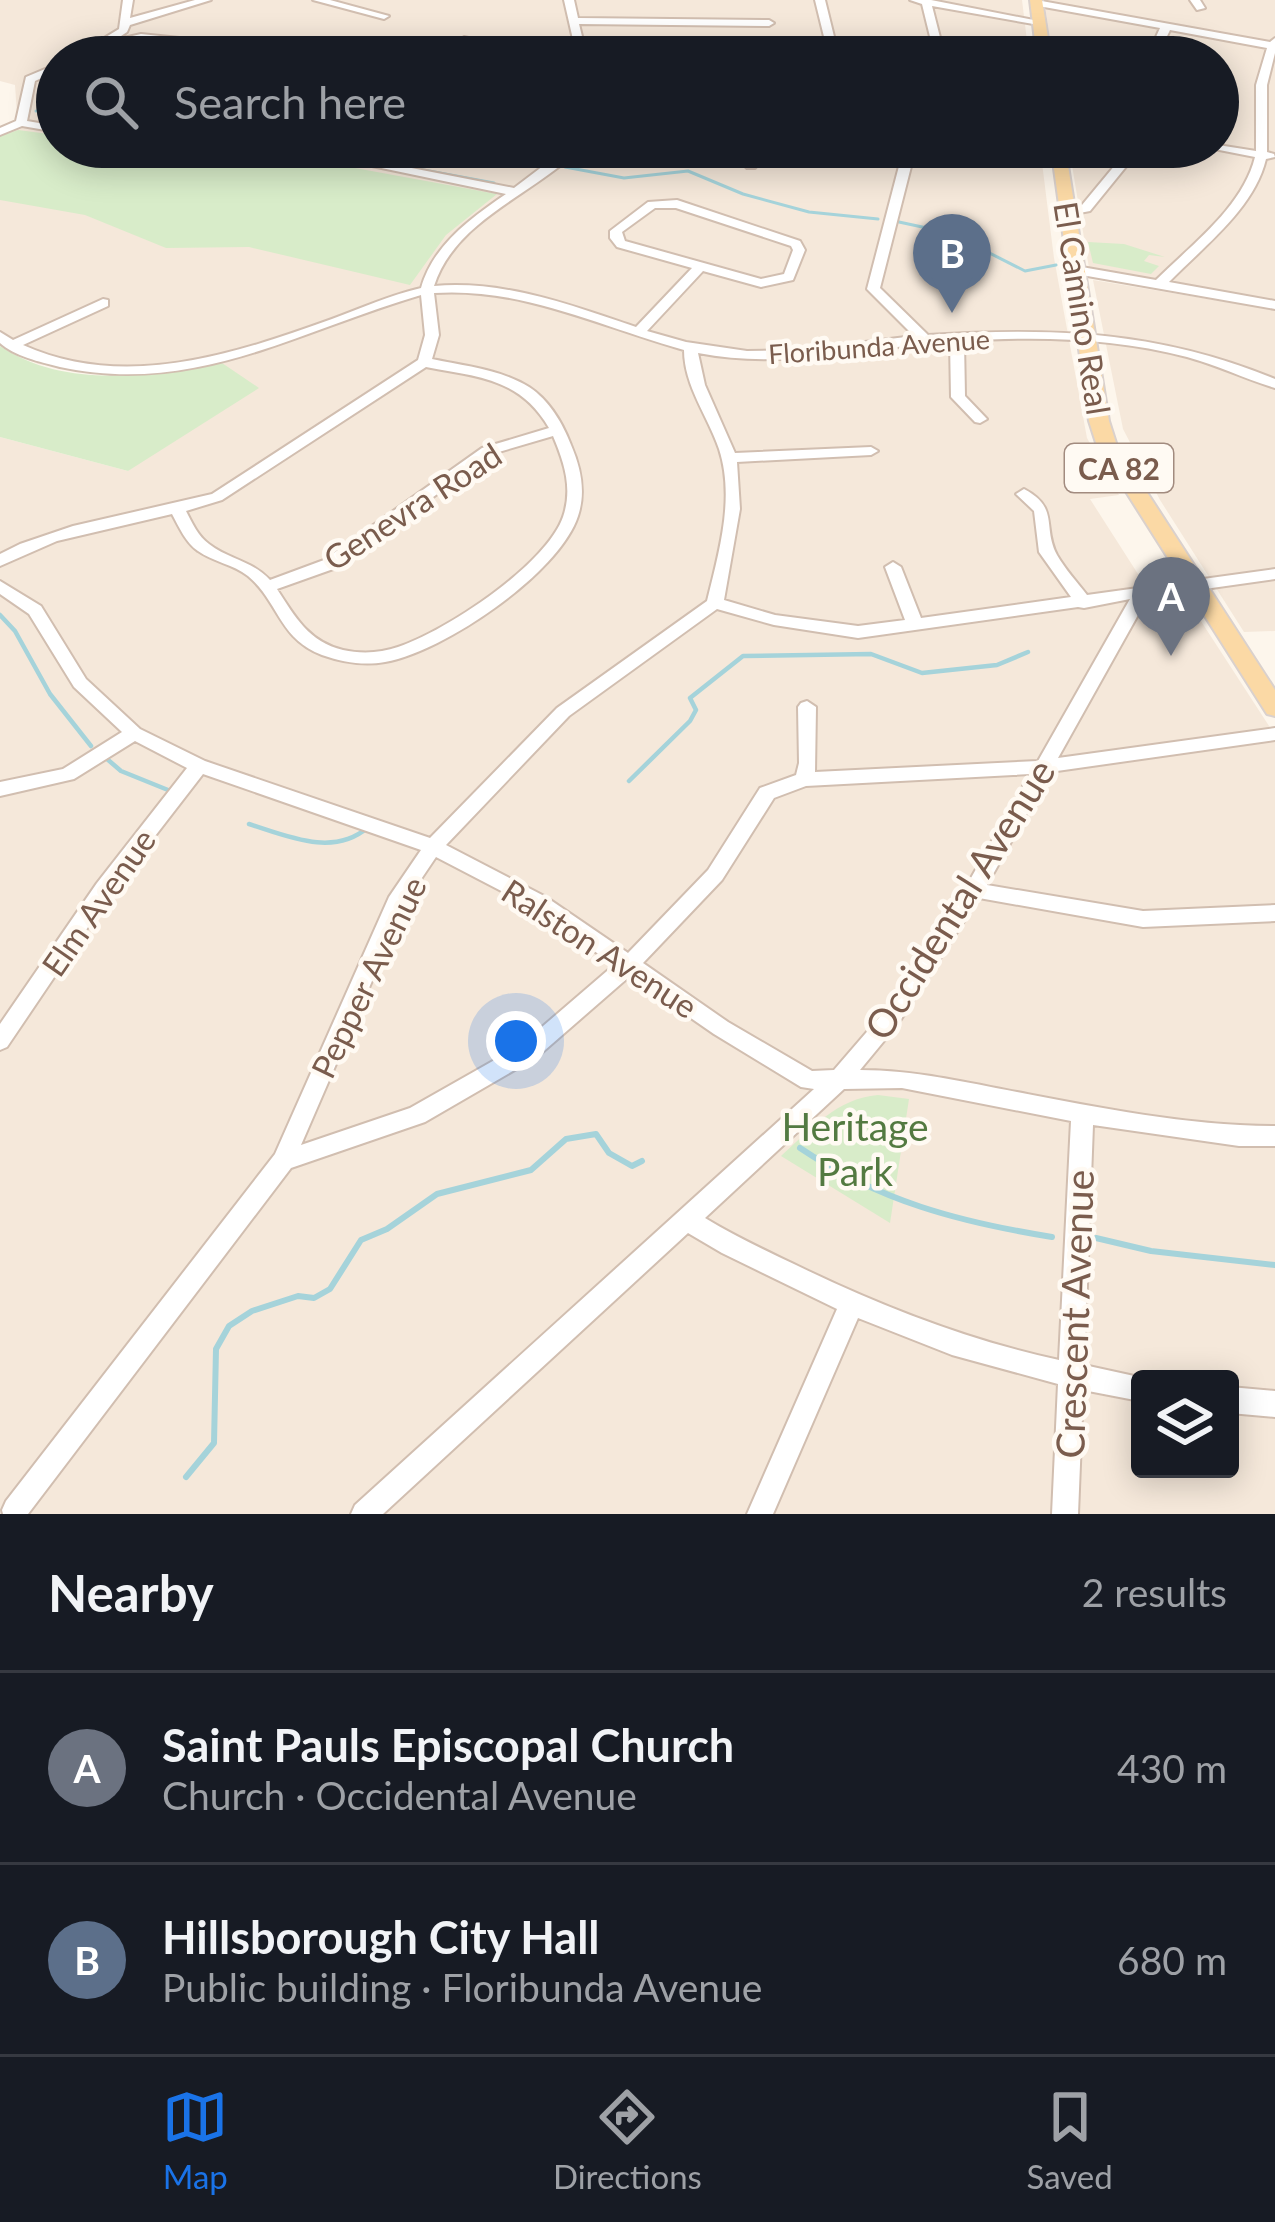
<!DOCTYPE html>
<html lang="en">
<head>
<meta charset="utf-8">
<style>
  :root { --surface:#171b24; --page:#20242c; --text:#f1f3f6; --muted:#9ea1a6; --line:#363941; --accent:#1a73e8 }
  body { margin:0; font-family:Lato,sans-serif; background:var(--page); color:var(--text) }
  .controls { position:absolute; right:36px; bottom:36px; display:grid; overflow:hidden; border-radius:12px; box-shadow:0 6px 30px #0003 }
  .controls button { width:108px; height:108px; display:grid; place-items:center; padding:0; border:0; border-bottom:3px solid var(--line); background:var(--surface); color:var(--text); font:60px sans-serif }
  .you { position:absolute; left:516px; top:1041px; width:42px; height:42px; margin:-30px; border:9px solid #fff; border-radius:50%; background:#1a73e8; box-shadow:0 0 0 18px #1a73e833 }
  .badge { display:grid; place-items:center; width:78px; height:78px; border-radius:50%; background:var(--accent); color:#fff; font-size:39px; font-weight:700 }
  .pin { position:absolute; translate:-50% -99px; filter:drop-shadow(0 3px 6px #0008) }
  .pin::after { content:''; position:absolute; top:63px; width:42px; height:36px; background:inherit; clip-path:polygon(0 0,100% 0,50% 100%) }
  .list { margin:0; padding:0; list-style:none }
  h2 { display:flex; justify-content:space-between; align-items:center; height:156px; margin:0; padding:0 48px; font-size:51px }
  h2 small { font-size:39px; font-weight:400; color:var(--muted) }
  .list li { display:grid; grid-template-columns:78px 1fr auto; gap:36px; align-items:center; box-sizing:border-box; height:192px; padding:0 48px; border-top:3px solid var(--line) }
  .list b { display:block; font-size:45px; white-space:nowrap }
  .list p { margin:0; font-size:39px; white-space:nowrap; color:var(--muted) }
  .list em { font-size:39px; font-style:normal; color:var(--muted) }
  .icon { flex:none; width:66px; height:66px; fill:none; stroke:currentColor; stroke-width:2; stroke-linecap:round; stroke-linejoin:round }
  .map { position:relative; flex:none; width:1275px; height:1514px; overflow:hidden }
  .search { position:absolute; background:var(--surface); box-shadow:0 6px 30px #0003; left:36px; right:36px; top:36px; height:132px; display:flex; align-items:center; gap:30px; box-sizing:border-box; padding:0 42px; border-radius:66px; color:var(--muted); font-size:45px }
  .sheet { height:540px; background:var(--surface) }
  nav { display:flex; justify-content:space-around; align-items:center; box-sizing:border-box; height:168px; border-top:3px solid var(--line); background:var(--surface); font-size:33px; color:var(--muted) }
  nav a { display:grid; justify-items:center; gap:6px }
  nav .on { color:var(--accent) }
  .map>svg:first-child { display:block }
  .residential { fill:#f5e8da; fill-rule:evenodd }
  .green { fill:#d8ecc9 }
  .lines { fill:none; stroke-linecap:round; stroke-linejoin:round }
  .stream-far2 { stroke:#a5d3da; stroke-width:3 }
  .stream-far1 { stroke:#a5d3da; stroke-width:4.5 }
  .stream { stroke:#a5d3da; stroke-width:6 }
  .minor-casing { stroke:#d1beb0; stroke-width:4 }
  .major-casing { stroke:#dad1cd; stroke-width:4 }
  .minor { fill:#fff; fill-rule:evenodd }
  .major { fill:#fbd9a5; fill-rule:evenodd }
  .labels { text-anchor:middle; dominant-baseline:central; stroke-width:9; stroke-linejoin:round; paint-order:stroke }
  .far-street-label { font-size:27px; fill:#7a5c4d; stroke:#fffaf3 }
  .shield { fill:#fffaf3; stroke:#a28b7f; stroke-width:3 }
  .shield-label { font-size:30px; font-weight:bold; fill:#7a5c4d }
  .street-label { font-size:33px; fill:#7a5c4d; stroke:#fffaf3 }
  .near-street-label { font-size:39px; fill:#7a5c4d; stroke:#fffaf3 }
  .near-park-label { font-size:39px; fill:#537a41; stroke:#fffaf3 }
</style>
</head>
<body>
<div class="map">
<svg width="1275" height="1514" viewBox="0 0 1275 1514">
  <rect width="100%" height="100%" fill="#fdf6ec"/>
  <path class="residential" d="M0,0H1022L1029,57H57V147H1040L1054,258L1087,438L1119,495L1090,499L1154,599L1184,595L1275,735V1514H0V437L128,471L222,363L128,378L38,364L0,346V136L18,129L15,85L0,81ZM1140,1379H1230V1469H1140Z
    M1044,0H1275V301L1089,268L1069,147H1218V57H1053Z
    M1093,280L1275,310V631L1244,632L1160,500L1123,429Z"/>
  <path class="green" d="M18,130L57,135V147H240L497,194L446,235L410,285L249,247L166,248L85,215L0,200V136Z
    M1088,242L1124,244L1165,257L1149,255L1144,261L1159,266L1151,274L1093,263Z
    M0,346C66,390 149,375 222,363L259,388L128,471L0,437Z
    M878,1095L909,1099L890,1223L781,1156C810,1130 837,1098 878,1095Z"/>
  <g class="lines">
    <path class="stream-far2" d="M219,49L303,57
      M36,111H57
      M391,164L494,183
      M565,167L624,178L688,171L743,194L809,212L878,219
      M899,222L950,233L1025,271L1056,265"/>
    <path class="stream-far1" d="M0,615L15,631L50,694L91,746
      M107,759L121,771L168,790
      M629,781L690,721L696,710L690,698L743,656L871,654L922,673L997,665L1028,652
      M249,824C287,836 333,857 367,828"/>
    <path class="stream" d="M800,1148C879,1201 959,1222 1052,1237
      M1096,1238L1151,1251L1275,1265
      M186,1477L214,1443L216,1349L229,1326L252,1311L298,1296L314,1298L330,1289L361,1240L387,1229L437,1194L531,1170L566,1139L596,1134L609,1153L632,1166L642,1161"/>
    <defs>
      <path id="minor" d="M123,0H133L130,18L195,0H211L130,25L127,32L115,40L141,34L334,54L339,57H305L141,40L104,46L85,57H73L119,29Z
        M313,0H330L389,16L384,19Z
        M564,0H574L578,18L769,20L774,23L769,26L579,24L587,57H577Z
        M815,0H825L839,57H829Z
        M910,0H931L1044,22L1039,25L932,6L945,57H935L922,4Z
        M1036,0L1270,42L1275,38V53L1267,85V152L1274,154L1275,157L1266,159C1254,209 1203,247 1169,282L1275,301V309L1076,274L1070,270L1076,266L1156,280C1191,245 1243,207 1255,157L1204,147L1218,145L1256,151V85L1267,48L1170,30L1157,57H1147L1160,28L1033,5L1031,3Z
        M1190,0H1200L1205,8L1197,10Z
        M464,37L473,39L458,57H447Z
        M57,64V71L35,81L27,121L57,126V132L22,126L0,135V128L16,121L26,77Z
        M281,147H304L514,188L568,147H581C535,195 456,218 434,286C505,280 570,305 636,327L692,268L617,247L610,238V231L648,202L677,200L800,241L805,250L793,280L761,287L703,271L647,331L686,342L747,351L799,350L914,336L867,289L904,147H916L880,288L928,335C1052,327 1159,331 1275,379V388C1245,379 1217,365 1187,357C1115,338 1038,336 964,341L965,396L987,419L980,423L975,422L951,397L950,342C866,347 782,370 698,353L705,385L735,453L871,447L878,451L871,455L737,462L740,509L724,600L775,615L858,626L905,620L885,567L893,562L901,567L921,618L1071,597L1039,552L1034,511L1016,494L1024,489C1060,508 1042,527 1057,555C1065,569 1077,582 1087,595L1275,569V579L1148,597L1058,758L1275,728V740L1050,772L987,885L1143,911L1275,905V921L1143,927L979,898L898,1024L860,1070C914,1070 964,1082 1017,1092C1101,1108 1189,1126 1275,1126V1146H1239L1093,1125L1084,1365L1148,1379H1140V1401L1083,1390L1078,1514H1052L1058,1384L952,1355L858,1318L773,1514H747L837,1309L722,1253L688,1233L383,1514H351L355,1505L814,1089L801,1087L714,1034L630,976L537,1057L425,1122L291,1168L28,1514H3L2,1510L6,1501L275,1154L389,897L421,850L203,774L111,893L7,1047L0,1050V1024L97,883L187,768L135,741L74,779L0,796V782L63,769L122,732L74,687L29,614L0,594V581L41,606L86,679L140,729L205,761L430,838L557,708L707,601C719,552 735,498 719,449C708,416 684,386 684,350C601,327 522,287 434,293L439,335L432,359C464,366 500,369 529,387C549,400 563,424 571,445C581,468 586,492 578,516C559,574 443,652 385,662C363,666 342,662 322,655C279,639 279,602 248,576C233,564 213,562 198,551C186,543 179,527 172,514L57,541L0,566V554L20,544L73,526L212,494L418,360L425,335L421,295C298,331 194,396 60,367C40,362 14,356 0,343V332L13,340L103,299L108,300V306L23,345C124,391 235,354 332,319C362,308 390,295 421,288C433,245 471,218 506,194ZM655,208H676L791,246L793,250L784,274L761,279L625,241L622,232ZM426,367C478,377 520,378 549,428L482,448L324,560L270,580C251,560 230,560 209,544C198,536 192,523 186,511L222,500ZM553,436C564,462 573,488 563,517C546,565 446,631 398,647C381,653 361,654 343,650C309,642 295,617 277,589L336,568L492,454ZM1130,599L1038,761L815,772L816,707L807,701L801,703L798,707L799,763L796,775L760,788L708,870L628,953L546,897L446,845L569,716L717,609L774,625L858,638L1078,607L1084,608ZM1030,774L967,885L884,1012L834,1070L812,1071L728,1022L643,963L722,880L774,798L806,786ZM436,857L532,907L614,965L521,1045L410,1108L301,1145L407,900ZM902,1088L1071,1121L1059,1360C967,1340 880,1306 796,1265C765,1250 734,1236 705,1218L844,1089Z
        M760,147H772L755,168H747L745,166Z
        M995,147H1018L1066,159L1060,162Z
        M1130,147H1142L1090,211L1064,216V210L1082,205Z
        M1230,1387L1275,1391V1417L1230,1413Z"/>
      <path id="major" d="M1030,0H1042L1051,57H1037Z
        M1051,147H1065L1109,421L1117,446L1275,690V716L1267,714L1097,446L1089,421Z"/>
    </defs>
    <use href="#minor" class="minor-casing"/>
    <use href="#major" class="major-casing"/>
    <use href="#minor" class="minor"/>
    <use href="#major" class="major"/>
  </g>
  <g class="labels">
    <g class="far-street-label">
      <text transform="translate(879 346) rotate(-4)">Floribunda Avenue</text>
    </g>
    <rect class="shield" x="1065" y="444" width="108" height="48" rx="9"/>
    <g class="shield-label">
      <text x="1119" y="468">CA 82</text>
    </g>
    <g class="street-label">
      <text transform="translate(1083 308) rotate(81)">El Camino Real</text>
      <text transform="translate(412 506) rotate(-33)">Genevra Road</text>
      <text transform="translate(98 902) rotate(-55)">Elm Avenue</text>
      <text transform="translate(600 948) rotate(33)">Ralston Avenue</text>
      <text transform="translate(368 977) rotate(-64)">Pepper Avenue</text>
    </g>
    <g class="near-street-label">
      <text transform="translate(959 899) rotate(-58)">Occidental Avenue</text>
      <text transform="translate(1074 1314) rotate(-88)">Crescent Avenue</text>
    </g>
    <g class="near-park-label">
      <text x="855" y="1126">Heritage<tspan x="855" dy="45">Park</tspan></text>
    </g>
  </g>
</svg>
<div class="controls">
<button><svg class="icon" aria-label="layers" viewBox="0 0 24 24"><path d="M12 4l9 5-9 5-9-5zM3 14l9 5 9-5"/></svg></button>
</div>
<div class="you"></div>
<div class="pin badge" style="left:1171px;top:656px;background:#6b7280">A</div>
<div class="pin badge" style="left:952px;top:313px;background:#5c6f8a">B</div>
<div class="search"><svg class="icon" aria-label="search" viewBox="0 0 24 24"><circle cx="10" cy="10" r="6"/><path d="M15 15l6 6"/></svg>Search here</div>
</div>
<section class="sheet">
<h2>Nearby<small>2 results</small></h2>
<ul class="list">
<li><span class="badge" style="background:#6b7280">A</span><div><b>Saint Pauls Episcopal Church</b><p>Church · Occidental Avenue</p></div><em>430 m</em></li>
<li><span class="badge" style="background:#5c6f8a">B</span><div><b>Hillsborough City Hall</b><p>Public building · Floribunda Avenue</p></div><em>680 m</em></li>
</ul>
</section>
<nav>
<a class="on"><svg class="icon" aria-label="map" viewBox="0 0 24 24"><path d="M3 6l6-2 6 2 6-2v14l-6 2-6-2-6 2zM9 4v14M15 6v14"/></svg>Map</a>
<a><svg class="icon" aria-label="directions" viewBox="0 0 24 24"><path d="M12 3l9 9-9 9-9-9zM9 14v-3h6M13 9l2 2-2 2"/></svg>Directions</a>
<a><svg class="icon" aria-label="saved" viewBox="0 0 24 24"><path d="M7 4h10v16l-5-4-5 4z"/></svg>Saved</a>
</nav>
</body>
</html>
